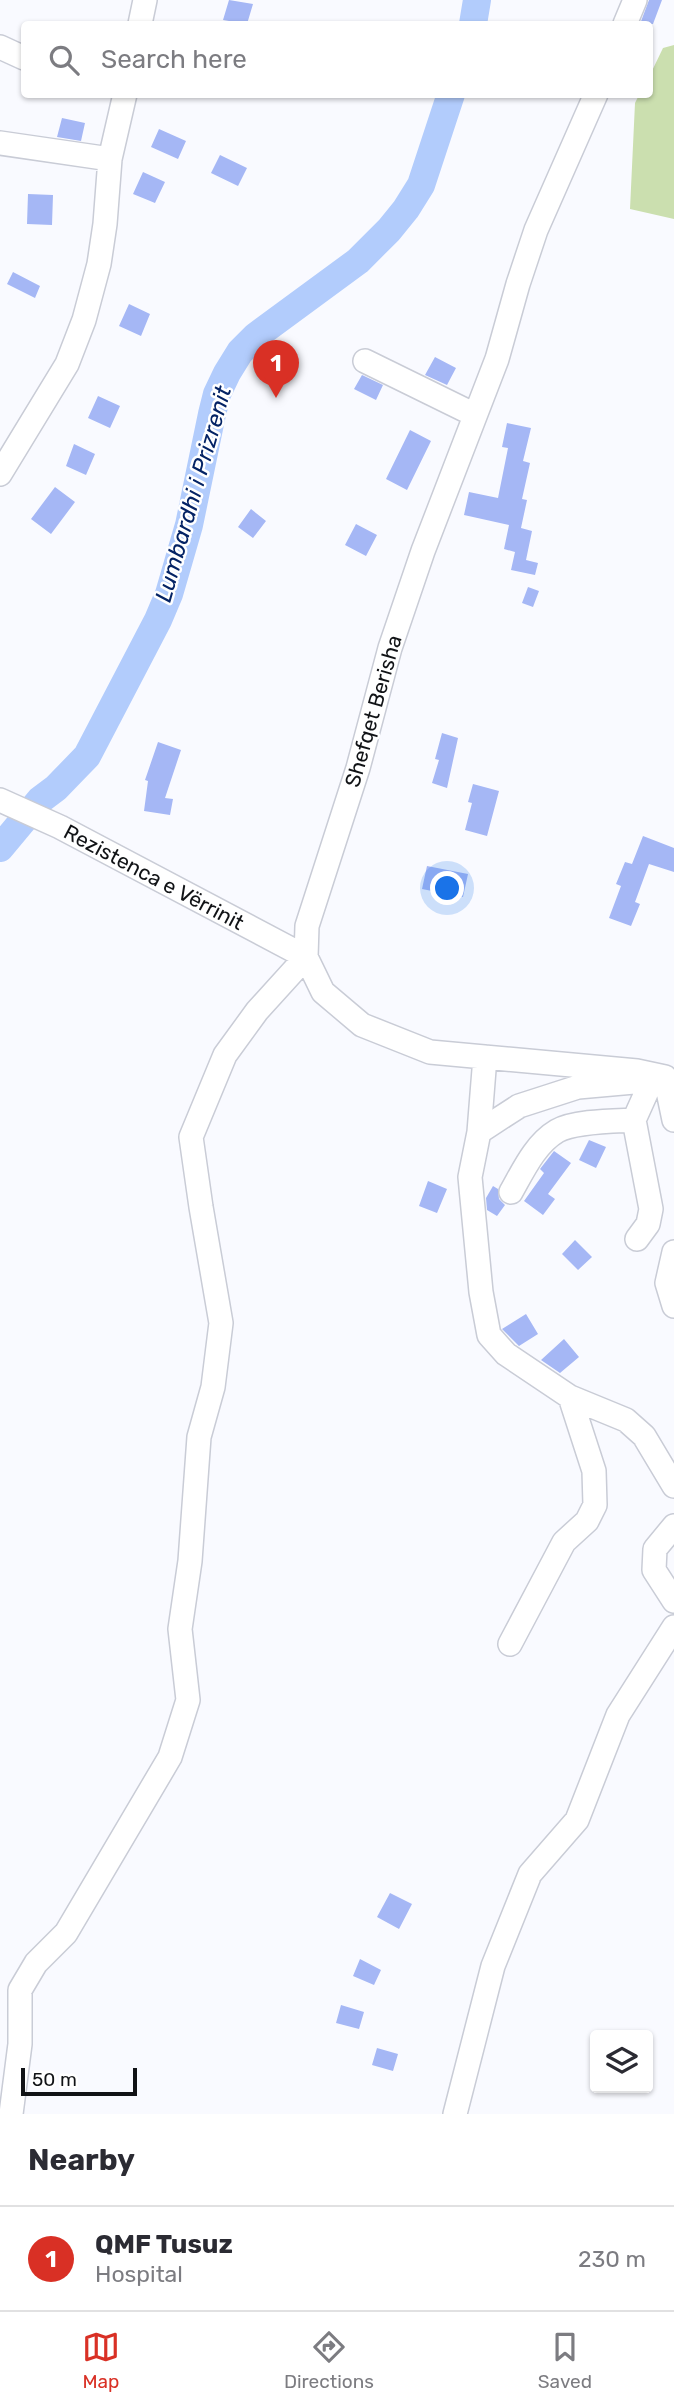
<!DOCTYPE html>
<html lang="en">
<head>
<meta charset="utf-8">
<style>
  :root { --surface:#fff; --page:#f2f2f3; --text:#2b2b33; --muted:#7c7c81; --line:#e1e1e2; --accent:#d93025 }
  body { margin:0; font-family:Rubik,sans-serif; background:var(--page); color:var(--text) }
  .controls { position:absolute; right:21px; bottom:21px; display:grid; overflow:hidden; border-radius:7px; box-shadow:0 2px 5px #0004 }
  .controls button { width:63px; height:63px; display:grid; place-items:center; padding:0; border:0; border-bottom:2px solid var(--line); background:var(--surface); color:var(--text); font:35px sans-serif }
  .scale { position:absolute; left:21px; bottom:18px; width:116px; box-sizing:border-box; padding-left:7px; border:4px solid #111316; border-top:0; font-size:19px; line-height:24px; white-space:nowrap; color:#111316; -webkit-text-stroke:5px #fff; paint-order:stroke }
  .you { position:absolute; left:448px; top:889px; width:24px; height:24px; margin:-18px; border:5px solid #fff; border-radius:50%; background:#1a73e8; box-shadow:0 0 0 10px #1a73e833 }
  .badge { display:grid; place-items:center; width:46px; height:46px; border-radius:50%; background:var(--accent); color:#fff; font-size:23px; font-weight:700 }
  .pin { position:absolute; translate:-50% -58px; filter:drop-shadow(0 2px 4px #0008) }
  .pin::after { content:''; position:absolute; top:37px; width:24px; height:21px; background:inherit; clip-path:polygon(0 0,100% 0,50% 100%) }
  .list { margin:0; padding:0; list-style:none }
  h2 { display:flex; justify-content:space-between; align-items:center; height:91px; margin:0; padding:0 28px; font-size:30px }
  h2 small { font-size:23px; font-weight:400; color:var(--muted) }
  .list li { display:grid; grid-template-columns:46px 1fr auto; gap:21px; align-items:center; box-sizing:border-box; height:105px; padding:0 28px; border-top:2px solid var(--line) }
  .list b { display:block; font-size:26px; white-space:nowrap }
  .list p { margin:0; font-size:23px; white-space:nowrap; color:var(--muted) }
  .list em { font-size:23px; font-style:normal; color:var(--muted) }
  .icon { flex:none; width:38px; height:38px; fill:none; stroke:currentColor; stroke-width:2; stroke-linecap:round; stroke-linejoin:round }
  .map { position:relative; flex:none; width:674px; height:2114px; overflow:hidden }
  .search { position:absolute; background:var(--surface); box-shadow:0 2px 5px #0004; left:21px; right:21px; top:21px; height:77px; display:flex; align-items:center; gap:18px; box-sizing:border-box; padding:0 24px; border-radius:7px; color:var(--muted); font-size:26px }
  .sheet { height:196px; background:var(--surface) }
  nav { display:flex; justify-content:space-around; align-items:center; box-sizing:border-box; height:98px; border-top:2px solid var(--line); background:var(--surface); font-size:19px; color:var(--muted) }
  nav a { display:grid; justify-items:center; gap:4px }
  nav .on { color:var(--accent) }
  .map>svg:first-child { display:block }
  .green { fill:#cbdfaf }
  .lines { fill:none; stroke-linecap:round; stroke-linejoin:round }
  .river { stroke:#b2ccfc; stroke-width:28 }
  .building { fill:#a5b7f5 }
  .minor-casing { stroke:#c9ccd6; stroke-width:26 }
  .minor { stroke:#fff; stroke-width:23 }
  .labels { text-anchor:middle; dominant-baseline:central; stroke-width:5; stroke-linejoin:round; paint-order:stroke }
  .street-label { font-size:21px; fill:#111316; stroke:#fff }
  .water-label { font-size:23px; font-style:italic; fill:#042365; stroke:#fff }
</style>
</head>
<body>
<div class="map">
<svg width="674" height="2114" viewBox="0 0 674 2114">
  <rect width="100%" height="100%" fill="#f9faff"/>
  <path class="green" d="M674,45V219L630,209L635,103L639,95L650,94V75L663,48Z"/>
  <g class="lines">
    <path class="river" d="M473,24L477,0
      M0,848L40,800L56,788L87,756L158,620L169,594L189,525L212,414L217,394L227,373L240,352L256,336L358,261L389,230L406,209L421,185L451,94"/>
  </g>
  <path class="building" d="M229,0L253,4L247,24L223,20Z
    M649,0H662L653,24H640Z
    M62,118L85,123L81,141L57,137Z
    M159,129L186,141L178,159L151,147Z
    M220,155L247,168L238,186L211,173Z
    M143,172L165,182L155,203L133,194Z
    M28,194L53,195L52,225L27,224Z
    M13,272L40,286L35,298L7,284Z
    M129,304L150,314L141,336L119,326Z
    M435,357L456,368L447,385L425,375Z
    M362,375L383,385L376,400L354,389Z
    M98,396L120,406L110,428L88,418Z
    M507,423L531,428L523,461L530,463L522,499L527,500L521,528L532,531L526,560L538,563L535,575L511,570L515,552L504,549L509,525L464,515L469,492L498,498L508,448L502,447Z
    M410,430L431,441L407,490L386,479Z
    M74,444L95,454L86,475L66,466Z
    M55,487L75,502L51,534L31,519Z
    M251,509L266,521L253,538L238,527Z
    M356,524L377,535L366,556L345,545Z
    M528,587L539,591L533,607L522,603Z
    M442,733L458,738L447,788L432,783L439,760L435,759Z
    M158,742L181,750L165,798L173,799L170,815L144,811L148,781L145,780Z
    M473,784L499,791L487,836L465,830L472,803L468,802Z
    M643,836L674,848V872L649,864L635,902L640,904L631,926L609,918L621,886L616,884L625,862L632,864Z
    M427,866L468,874L463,897L422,889Z
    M589,1140L606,1147L596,1168L579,1160Z
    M554,1151L571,1163L548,1194L555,1199L543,1215L524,1201L544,1173L540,1169Z
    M428,1181L447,1189L437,1213L419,1206Z
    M493,1186L498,1189L499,1199L505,1205L497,1216L487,1210L486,1198Z
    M575,1240L592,1257L578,1270L562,1254Z
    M526,1314L538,1334L519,1346L502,1329Z
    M564,1339L579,1357L560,1373L541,1360Z
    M390,1893L412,1904L399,1929L377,1917Z
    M360,1959L381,1970L374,1985L353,1976Z
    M341,2005L364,2012L359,2029L336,2023Z
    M377,2048L398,2054L393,2071L372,2065Z"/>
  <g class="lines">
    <defs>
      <path id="minor" d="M140,24L145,0
        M625,24L635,0
        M0,47L24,58
        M596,94L536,230L518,284L497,359L423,551L390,648L358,768L307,926L306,957L323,992L362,1025L430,1052L637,1071L665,1077
        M0,143L110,159
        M365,361L475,415
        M0,474L67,364L84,320L99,264L105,224L110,159L125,94
        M0,800L60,827L306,957L257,1011L225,1055L191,1137L201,1207L221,1323L213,1387L199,1437L190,1561L180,1629L188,1700L170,1757L66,1933L36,1963L20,1990V2044L11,2114
        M665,1077L674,1120
        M634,1082L578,1087L519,1106L479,1132L470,1177L481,1292L489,1335L506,1354L570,1397L626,1420L644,1436L674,1486
        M479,1132L485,1057
        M511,1192C523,1171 535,1144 557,1131C574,1121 614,1121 634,1120
        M637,1239L648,1224L651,1209L634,1120L652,1080
        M674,1252L667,1283L674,1306
        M674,1526L655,1549L654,1570L674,1601
        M510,1644L564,1542L587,1521L595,1505L594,1471L570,1397
        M455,2114L493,1966L530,1874L577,1820L618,1715L674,1627"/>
    </defs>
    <use href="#minor" class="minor-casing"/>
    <use href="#minor" class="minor"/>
  </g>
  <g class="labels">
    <g class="street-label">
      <text transform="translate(373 711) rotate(-74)">Shefqet Berisha</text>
      <text transform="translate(154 877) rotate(28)">Rezistenca e Vërrinit</text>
    </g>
    <g class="water-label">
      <text transform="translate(193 494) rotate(-74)">Lumbardhi i Prizrenit</text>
    </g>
  </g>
</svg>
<div class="controls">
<button><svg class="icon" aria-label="layers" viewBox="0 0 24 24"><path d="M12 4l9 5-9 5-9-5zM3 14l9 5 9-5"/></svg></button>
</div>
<div class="scale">50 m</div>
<div class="you"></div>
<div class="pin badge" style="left:276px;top:398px">1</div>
<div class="search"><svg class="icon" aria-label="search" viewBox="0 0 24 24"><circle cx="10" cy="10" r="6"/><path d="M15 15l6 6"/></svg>Search here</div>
</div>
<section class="sheet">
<h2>Nearby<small></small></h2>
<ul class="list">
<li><span class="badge">1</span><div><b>QMF Tusuz</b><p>Hospital</p></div><em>230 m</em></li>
</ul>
</section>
<nav>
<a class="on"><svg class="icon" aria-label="map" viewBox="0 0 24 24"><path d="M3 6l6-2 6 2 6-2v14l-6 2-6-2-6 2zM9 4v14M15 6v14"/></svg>Map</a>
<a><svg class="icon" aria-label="directions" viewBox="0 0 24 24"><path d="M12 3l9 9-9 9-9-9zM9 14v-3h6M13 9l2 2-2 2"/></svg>Directions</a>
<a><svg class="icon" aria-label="saved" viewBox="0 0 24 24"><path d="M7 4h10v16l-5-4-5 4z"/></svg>Saved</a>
</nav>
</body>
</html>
